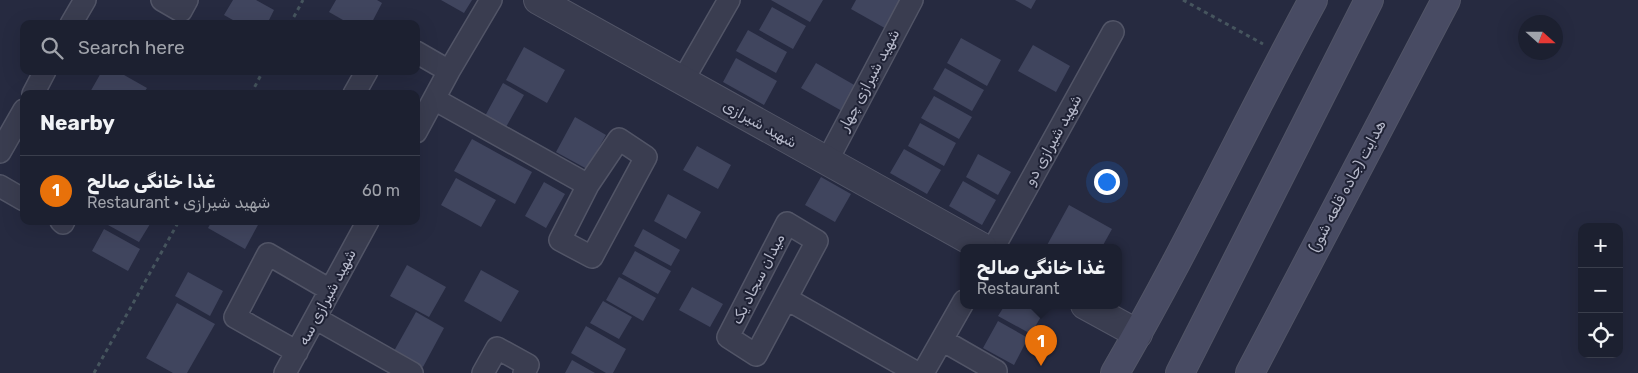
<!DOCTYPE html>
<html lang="en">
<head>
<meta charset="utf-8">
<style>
  :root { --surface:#1c2030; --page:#252838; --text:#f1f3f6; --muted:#a0a3ab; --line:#3a3e4c; --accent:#8f9df7 }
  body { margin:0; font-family:Rubik,"Noto Naskh Arabic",sans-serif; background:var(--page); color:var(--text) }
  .controls { position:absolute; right:15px; bottom:15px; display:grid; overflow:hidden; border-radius:10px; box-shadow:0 5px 20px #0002 }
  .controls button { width:45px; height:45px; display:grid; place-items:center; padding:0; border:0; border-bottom:1px solid var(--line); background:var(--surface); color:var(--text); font:25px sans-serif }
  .compass { position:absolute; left:1518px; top:15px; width:45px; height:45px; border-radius:50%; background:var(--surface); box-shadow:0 5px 20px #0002; rotate:111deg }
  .you { position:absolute; left:1106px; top:181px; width:18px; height:18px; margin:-12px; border:4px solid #fff; border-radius:50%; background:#1a73e8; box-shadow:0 0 0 8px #1a73e833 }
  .badge { display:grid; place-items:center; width:32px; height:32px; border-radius:50%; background:var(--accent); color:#fff; font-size:16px; font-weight:700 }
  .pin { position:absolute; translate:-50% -41px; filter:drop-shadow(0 1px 2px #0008) }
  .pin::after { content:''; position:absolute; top:26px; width:18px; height:15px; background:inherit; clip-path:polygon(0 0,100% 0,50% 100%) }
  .popup { position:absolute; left:960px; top:244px; width:162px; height:65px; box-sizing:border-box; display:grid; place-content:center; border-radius:10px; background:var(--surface); filter:drop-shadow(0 1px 4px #0005); font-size:16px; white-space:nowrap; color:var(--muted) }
  .popup b { font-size:19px; color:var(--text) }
  .popup::after { content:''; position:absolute; left:50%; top:100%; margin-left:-10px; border:10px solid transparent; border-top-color:var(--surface) }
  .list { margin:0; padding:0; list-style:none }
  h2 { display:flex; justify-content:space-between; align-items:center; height:65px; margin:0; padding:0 20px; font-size:21px }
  h2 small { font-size:16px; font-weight:400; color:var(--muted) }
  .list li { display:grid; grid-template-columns:32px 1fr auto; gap:15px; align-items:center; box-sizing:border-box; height:70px; padding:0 20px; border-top:1px solid var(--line) }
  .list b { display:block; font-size:19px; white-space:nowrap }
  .list p { margin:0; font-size:16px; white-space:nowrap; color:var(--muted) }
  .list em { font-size:16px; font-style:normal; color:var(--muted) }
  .icon { flex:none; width:28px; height:28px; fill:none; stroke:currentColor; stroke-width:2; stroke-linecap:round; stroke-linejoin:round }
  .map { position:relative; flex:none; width:1638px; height:373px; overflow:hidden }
  .search { position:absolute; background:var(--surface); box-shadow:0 5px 20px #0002; left:20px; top:20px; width:400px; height:55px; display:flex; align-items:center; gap:12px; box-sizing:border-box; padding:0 18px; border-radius:10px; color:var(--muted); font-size:19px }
  .panel { position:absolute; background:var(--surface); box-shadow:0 5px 20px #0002; left:20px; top:90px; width:400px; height:135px; border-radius:10px }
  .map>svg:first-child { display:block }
  .building { fill:#40455e }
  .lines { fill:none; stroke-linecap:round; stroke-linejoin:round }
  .minor-casing { stroke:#525567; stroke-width:24 }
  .tertiary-casing { stroke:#525567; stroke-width:30 }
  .secondary-casing { stroke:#525567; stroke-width:30 }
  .path { stroke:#46555e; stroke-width:3; stroke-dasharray:4 4; stroke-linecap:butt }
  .minor { stroke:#3a3d50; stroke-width:21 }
  .tertiary { stroke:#3a3d50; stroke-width:28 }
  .secondary { stroke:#484b63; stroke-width:28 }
  .labels { text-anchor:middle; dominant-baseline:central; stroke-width:4; stroke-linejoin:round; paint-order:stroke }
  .street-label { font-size:15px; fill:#b6b9ca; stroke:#1f2235 }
</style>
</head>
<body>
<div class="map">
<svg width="1638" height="373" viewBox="0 0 1638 373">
  <rect width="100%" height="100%" fill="#262a40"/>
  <path class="building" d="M233,0H256L274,10L267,24H240L224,15Z
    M336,0H377L382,3L371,24H350L329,12Z
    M441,0H472L464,13Z
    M771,0H823L810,22Z
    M856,0H901L890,31L851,9Z
    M1015,0H1036L1031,9Z
    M772,7L806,26L793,49L759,30Z
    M748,30L787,52L776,73L736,51Z
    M961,38L1001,60L987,86L947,63Z
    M1033,45L1070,66L1056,92L1018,71Z
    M524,47L565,70L547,103L506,80Z
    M736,58L777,81L764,105L723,82Z
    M816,63L856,86L842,111L801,88Z
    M945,68L984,90L972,111L933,89Z
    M102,71H117L147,88L143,94H89Z
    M503,83L524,95L506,127L485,116Z
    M934,96L972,117L959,139L921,118Z
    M575,117L606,135L587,169L556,152Z
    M920,123L956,143L944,166L908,146Z
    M472,139L532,172L515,204L454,171Z
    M697,146L731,165L718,189L683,170Z
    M904,149L941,170L927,194L890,173Z
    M978,154L1011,172L998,195L966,177Z
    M821,177L851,194L835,222L805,205Z
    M456,178L496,200L481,227L441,205Z
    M963,181L996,200L982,225L949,206Z
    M544,182L565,194L546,228L525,216Z
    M668,194L701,212L686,239L654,221Z
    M1069,205L1112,229L1102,247H1046Z
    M110,221H145L150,224L139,242L108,225Z
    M212,221H256L259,223L245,249L208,228Z
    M104,229L140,249L128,271L92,251Z
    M643,229L680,250L671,266L634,246Z
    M635,251L671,271L658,294L622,274Z
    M407,265L446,287L429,317L390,296Z
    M481,270L519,291L501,322L464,301Z
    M188,272L223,291L210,316L175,296Z
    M619,277L656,298L643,321L606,300Z
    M692,287L723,304L710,327L679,310Z
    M603,301L632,317L619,339L590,323Z
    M177,303L215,324L187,373H173L146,358Z
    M1005,305H1046L1047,306L1031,334L998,316Z
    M416,312L444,328L423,367L394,351Z
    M998,321L1028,338L1014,365L983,348Z
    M586,326L626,349L613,373H606L571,353Z
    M572,360L595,373H565Z"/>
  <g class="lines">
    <defs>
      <path id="minor" d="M162,0L181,11L187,0
        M71,24L85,0
        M416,52L449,71
        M683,80L729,0
        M33,94L45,71
        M354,94L367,71
        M434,99L588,185
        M416,132L449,71L491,0
        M619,139L646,157L592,257L560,240L588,185Z
        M0,152L24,110
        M827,161L912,0
        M0,186L24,200
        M61,221L63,223L64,221
        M787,223L817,241L756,355L728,337Z
        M994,247L1113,32
        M787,299L917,373
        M315,318L412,373
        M942,340L996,371L995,373
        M297,352L235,317L268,254L330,290
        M285,373L368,221
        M483,373L497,348L528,365L524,373
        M923,373L964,301"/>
      <path id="tertiary" d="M538,0L982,247
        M1085,305L1138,334"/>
      <path id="secondary" d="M1115,373C1186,251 1246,123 1313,0
        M1180,373L1369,0
        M1250,373L1446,0"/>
    </defs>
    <use href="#minor" class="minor-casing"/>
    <use href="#tertiary" class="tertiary-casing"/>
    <use href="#secondary" class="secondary-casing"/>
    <path class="path" d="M1183,0L1263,44
      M290,24L303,0
      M251,94L263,71
      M94,373L179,221"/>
    <use href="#minor" class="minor"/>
    <use href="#tertiary" class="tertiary"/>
    <use href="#secondary" class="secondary"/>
  </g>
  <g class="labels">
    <g class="street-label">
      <text transform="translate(869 80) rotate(-62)">شهید شیرازی چهار</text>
      <text transform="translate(760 124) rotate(29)">شهید شیرازی</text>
      <text transform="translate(1053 140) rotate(-61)">شهید شیرازی دو</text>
      <text transform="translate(1347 186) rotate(-62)">هدایت (جاده قلعه شور)</text>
      <text transform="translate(758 279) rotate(-63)">میدان سجاد یک</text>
      <text transform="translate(327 297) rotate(-62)">شهید شیرازی سه</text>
    </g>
  </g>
</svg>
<div class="controls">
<button>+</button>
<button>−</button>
<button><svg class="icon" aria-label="locate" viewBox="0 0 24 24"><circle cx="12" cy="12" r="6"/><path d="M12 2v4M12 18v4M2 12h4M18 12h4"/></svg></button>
</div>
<svg class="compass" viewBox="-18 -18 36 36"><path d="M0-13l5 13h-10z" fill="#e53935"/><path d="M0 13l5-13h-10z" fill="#a0a3ab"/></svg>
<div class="you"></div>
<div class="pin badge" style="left:1041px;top:366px;background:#e8710a">1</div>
<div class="popup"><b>غذا خانگی صالح</b>Restaurant</div>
<div class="search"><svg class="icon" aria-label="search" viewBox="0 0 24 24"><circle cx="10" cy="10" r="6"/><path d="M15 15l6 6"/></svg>Search here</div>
<section class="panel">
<h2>Nearby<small></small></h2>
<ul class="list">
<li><span class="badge" style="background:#e8710a">1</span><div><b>غذا خانگی صالح</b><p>Restaurant · شهید شیرازی</p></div><em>60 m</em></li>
</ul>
</section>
</div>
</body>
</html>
